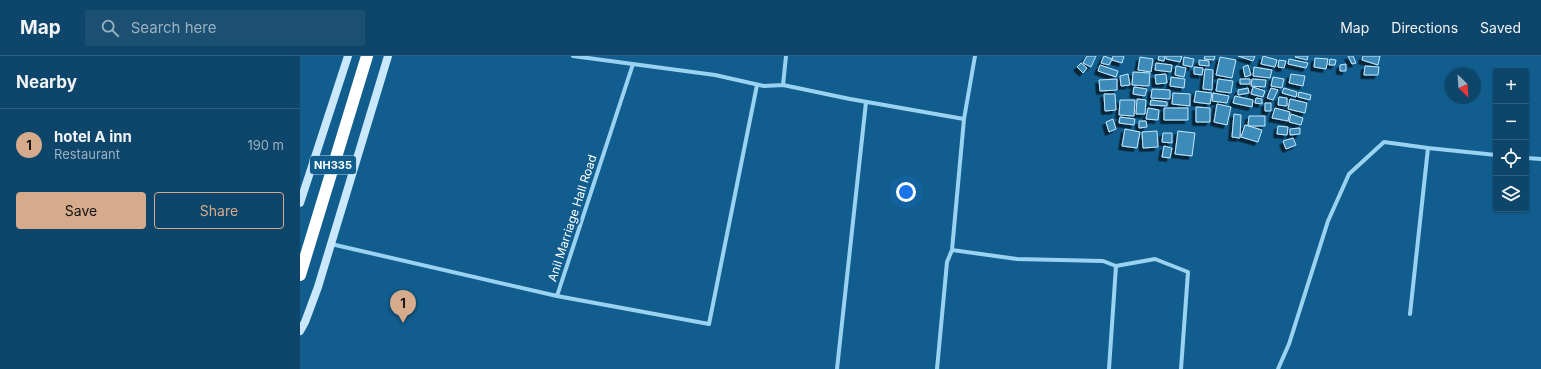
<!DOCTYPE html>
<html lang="en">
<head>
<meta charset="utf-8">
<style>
  :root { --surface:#0d466a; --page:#1b5072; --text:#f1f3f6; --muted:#9ab1c1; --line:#2d5e7e; --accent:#d6ab8b }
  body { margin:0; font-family:Inter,sans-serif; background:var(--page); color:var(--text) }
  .controls { position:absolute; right:12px; top:12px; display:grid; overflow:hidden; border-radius:4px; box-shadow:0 1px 3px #0004 }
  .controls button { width:36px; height:36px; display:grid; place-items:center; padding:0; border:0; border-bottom:1px solid var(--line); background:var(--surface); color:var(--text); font:20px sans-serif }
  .compass { position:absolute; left:1145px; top:12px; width:36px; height:36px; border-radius:50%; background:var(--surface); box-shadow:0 1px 3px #0004; rotate:155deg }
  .you { position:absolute; left:606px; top:136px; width:14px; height:14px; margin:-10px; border:3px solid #fff; border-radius:50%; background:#1a73e8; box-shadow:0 0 0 6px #1a73e833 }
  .badge { display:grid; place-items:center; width:26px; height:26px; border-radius:50%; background:var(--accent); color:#111; font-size:13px; font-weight:700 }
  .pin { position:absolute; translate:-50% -33px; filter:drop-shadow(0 1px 2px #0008) }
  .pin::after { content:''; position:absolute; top:21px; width:14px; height:12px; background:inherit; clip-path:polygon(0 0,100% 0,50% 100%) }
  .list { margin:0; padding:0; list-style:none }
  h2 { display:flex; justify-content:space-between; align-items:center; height:52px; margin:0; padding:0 16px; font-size:17px }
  h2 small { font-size:13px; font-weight:400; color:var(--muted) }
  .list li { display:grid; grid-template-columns:26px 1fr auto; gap:12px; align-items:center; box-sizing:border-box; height:72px; padding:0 16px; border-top:1px solid var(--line) }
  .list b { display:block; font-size:15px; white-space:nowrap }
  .list p { margin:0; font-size:13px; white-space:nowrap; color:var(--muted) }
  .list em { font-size:13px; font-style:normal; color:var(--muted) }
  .actions { display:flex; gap:8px; padding:12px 16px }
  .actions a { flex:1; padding:9px 0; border:1px solid var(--accent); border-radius:4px; text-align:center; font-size:14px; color:var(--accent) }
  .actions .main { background:var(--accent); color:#111 }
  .icon { flex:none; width:22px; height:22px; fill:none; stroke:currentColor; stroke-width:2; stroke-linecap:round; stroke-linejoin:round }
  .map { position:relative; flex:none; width:1241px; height:313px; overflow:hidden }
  header { display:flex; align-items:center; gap:24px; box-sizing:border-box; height:56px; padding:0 20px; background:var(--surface); border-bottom:1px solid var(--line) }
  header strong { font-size:19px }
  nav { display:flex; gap:22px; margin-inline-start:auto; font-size:14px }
  .search { width:280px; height:36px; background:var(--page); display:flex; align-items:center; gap:10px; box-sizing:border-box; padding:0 14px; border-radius:4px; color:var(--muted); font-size:15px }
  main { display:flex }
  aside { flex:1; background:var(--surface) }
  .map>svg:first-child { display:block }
  .building { fill:#3e8bb9; stroke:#c1e7fd; filter:url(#shadow) }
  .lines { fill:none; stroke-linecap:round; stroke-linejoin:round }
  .street { stroke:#9ad2f2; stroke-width:4 }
  .secondary { stroke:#c9e8fc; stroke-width:8 }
  .highway { stroke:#fff; stroke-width:12 }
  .labels { text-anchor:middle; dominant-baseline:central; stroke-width:4; stroke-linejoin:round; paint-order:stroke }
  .shield { fill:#115e8e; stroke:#b8cfdd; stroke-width:1 }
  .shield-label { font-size:11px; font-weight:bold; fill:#fff }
  .street-label { font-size:12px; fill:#fff; stroke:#115e8e }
</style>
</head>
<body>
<header>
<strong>Map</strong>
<div class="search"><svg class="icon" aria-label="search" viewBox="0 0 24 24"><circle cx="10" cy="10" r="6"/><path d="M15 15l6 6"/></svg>Search here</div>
<nav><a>Map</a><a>Directions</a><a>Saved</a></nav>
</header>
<main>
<aside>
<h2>Nearby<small></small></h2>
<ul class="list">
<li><span class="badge">1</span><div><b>hotel A inn</b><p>Restaurant</p></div><em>190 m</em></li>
</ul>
<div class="actions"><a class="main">Save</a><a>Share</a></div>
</aside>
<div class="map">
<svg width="1241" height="313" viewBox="0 0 1241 313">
  <defs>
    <filter id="shadow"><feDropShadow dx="-3.5" dy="3.5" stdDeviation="0" flood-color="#0009"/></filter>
  </defs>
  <rect width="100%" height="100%" fill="#115e8e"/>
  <path class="building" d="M787,0H796L791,11L783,7Z
    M804,0L812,3L809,9L801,7Z
    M813,0H824L822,7L812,4Z
    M859,0H865L864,5L858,4Z
    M866,0H882L880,6L866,3Z
    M905,0H915L914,4L904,3Z
    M938,0H955L953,5Z
    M963,0L977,4L975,11L961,8Z
    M996,0H1008L1007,4L995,1Z
    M1048,0H1053L1056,7L1052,8Z
    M1063,0H1080L1078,9L1062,4Z
    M840,1L853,3L851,16L838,14Z
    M884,1L894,3L892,11L883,9Z
    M920,1L936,4L932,22L916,19Z
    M1015,2L1028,3L1026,13L1014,11Z
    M989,3L1008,7L1006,12L988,8Z
    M1030,3L1036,4L1035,9H1029Z
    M899,4L909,5V10L899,9Z
    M979,4L986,5L984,12L978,11Z
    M781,7L787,12L783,17L777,11Z
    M856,7L872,9L871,16L855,14Z
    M1046,8V15H1040V9Z
    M800,9L818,15L816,21L798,15Z
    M948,9L951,19L945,21L943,11Z
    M876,10L886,12L884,21L875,19Z
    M1065,10L1079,11L1078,19H1064Z
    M894,11L903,12L902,19L894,18Z
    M954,11L972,14L970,22L953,20Z
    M905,13L913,14L912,34L903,33Z
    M833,16L850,17L849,30L832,29Z
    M828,18L830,29L821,30L820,20Z
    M866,18L867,27L856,28L855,19Z
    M991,18L1005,20L1003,30L989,27Z
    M871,21L885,23L884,32L870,30Z
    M973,21L984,23L982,32L971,30Z
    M817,23V34L800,35L799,24Z
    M918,23L933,25L931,37L916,35Z
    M940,23H950V28H940Z
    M952,23L966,24L965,31L951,30Z
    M834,31L847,33L845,40L833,38Z
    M953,31L965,35L963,41L951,38Z
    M948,32L949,37L938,39V34Z
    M971,32L978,34L973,44L967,42Z
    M984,32L997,36L996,41L982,37Z
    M852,33L870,34V43L851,42Z
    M896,35L912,37L910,48L894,46Z
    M999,36L1011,39L1010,44L998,41Z
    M873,37L890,38V50L872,48Z
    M913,37L929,40L927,47L912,45Z
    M804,38H815L816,54L805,55Z
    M935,40L953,44L952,51L933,47Z
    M979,41L987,42V50L978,49Z
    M956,42L962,43V48L955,47Z
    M837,43L846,44L845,58H836Z
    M990,43L1007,47L1005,57L988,53Z
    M820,44H835L834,60L819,59Z
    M851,44L867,46V50L850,49Z
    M965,47H971V55H965Z
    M917,48L931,51L927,69L914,66Z
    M896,51L910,52V66H896Z
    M848,52L859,54L858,64L846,63Z
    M864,52H888V64H864Z
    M975,52L990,56L988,65L972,62Z
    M934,58L941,59L940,82L932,81Z
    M991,58L1003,62L1001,69L989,66Z
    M949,60H965V70H948Z
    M820,61L835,63L834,69L819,67Z
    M813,63L816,73L809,76L806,66Z
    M839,65H846L847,71L839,72Z
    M945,69L962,74L958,86L941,81Z
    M978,70L988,71L987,79L977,78Z
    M1000,72V78L990,79V73Z
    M825,73L840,76L837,92L822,90Z
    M857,75L858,91L843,92L842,76Z
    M878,75L895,77L892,100L875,98Z
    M863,77H872V87L862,86Z
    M993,82L996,89L986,93L983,85Z
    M864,90L872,92L870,102L862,101Z"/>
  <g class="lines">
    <path class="street" d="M273,0L415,19L464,30L483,29L550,43L664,63
      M483,29L486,0
      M1226,102L1241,103
      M31,188L257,240L333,8
      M652,194L664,63L675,0
      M257,240L409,268L457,29
      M1110,258L1128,92
      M537,313L566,46
      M637,313L647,206L652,194L717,203L803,205L816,210L855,203L888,216L881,313
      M809,313L816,210
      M978,313L989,288L1028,165L1049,118L1084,86L1128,92L1196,99"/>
    <path class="secondary" d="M0,147L48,0
      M0,275L5,266L18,231L88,0"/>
    <path class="highway" d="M0,219L67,0"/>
  </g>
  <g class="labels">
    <rect class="shield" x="10" y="100" width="46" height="18" rx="3"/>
    <g class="shield-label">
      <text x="33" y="109">NH335</text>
    </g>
    <g class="street-label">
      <text transform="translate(272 162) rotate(-72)">Anil Marriage Hall Road</text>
    </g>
  </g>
</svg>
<div class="controls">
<button>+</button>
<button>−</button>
<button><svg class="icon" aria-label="locate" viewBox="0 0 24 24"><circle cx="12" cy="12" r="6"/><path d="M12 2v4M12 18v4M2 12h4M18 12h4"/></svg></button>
<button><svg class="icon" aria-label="layers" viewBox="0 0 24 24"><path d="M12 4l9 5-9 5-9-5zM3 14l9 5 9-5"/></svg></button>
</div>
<svg class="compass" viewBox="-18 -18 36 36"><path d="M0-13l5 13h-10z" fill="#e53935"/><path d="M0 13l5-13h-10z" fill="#9ab1c1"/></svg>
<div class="you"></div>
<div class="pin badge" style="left:103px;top:267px">1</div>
</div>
</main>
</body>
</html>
